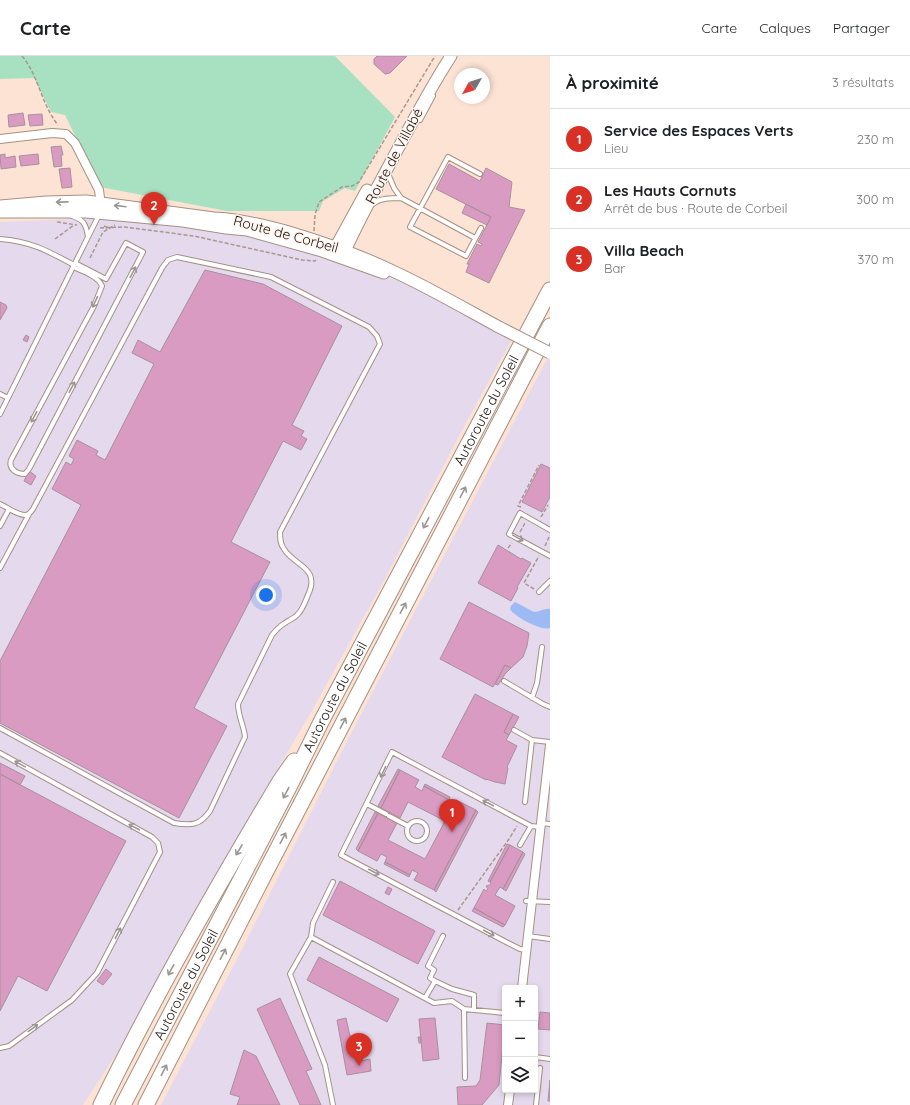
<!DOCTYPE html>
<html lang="fr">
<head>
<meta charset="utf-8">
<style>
  :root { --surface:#fff; --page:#f2f2f2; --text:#202124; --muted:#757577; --line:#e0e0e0; --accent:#d93025 }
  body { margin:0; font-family:Quicksand,sans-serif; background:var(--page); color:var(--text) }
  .controls { position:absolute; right:12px; bottom:12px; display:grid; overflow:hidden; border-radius:4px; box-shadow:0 2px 6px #0003 }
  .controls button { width:36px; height:36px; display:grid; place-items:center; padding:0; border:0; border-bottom:1px solid var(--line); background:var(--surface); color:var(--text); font:20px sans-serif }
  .compass { position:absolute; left:454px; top:12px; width:36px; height:36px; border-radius:50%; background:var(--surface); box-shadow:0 2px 6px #0003; rotate:231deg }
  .you { position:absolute; left:266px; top:539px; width:14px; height:14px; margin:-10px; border:3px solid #fff; border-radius:50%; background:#1a73e8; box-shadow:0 0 0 6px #1a73e833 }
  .badge { display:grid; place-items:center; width:26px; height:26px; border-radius:50%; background:var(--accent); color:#fff; font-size:13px; font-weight:700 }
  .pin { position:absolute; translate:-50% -33px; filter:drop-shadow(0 1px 2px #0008) }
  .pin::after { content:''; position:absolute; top:21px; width:14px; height:12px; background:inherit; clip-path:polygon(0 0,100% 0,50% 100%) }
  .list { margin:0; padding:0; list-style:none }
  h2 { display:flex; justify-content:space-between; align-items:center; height:52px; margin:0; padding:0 16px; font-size:17px }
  h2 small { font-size:13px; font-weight:400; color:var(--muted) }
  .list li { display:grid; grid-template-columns:26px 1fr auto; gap:12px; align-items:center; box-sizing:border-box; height:60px; padding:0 16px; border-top:1px solid var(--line) }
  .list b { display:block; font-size:15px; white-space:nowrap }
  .list p { margin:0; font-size:13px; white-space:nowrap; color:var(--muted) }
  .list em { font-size:13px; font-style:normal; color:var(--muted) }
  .icon { flex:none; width:22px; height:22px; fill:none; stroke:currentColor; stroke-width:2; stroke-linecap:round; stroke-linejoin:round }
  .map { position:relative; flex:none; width:550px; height:1049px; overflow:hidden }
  header { display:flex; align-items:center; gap:24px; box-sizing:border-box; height:56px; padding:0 20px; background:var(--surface); border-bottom:1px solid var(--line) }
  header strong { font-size:19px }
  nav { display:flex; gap:22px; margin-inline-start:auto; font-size:14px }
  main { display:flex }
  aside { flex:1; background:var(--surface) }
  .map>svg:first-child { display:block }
  .industrial { fill:#e5d9ee; fill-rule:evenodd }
  .green { fill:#a7e1c1 }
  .water { fill:#9ebaf4 }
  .building { fill:#d99bc1; stroke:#a8909e }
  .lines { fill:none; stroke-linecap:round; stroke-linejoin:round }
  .lane-casing { stroke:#a79082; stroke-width:6 }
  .street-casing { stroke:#a79082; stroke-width:10 }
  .secondary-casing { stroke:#a79082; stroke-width:13 }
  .highway-casing { stroke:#a79082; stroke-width:17 }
  .path { stroke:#aa978c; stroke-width:1.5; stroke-dasharray:4 2; stroke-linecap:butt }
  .lane { stroke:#fff; stroke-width:4 }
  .street { stroke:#fff; stroke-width:8 }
  .secondary { stroke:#fff; stroke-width:11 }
  .highway { stroke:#fff; stroke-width:15 }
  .secondary-bridge-casing { stroke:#a79082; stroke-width:13; stroke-linecap:butt }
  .secondary-bridge { stroke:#fff; stroke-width:11 }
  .oneway { stroke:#9a9694 }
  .labels { text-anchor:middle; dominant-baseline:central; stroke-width:3; stroke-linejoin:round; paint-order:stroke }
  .street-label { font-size:14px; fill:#1e1611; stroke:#fef4ee }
</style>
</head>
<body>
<header>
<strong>Carte</strong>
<nav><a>Carte</a><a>Calques</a><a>Partager</a></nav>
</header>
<main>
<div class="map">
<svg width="550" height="1049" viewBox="0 0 550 1049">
  <rect width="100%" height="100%" fill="#fce3d4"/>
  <path class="industrial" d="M102,154L332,194L422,230L511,285L459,380L387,519L314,651L181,879L117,997L83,1049H0V166L68,163Z
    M548,301L550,302V1049H161L238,901L346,687ZM505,932H535V1034H505Z"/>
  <path class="green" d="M0,0H335L395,61L355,135L345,132L323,145L319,155H227L100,131L65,59L51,56L34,22L0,23Z"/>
  <path class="water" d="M515,546L534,556C540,556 544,552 550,553V572C541,575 515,561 510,553L511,550Z"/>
  <path class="building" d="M377,0H407L390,17L385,18L374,8V3Z
    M23,57L25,69L9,71L8,59Z
    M42,58L43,69L30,70L28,59Z
    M61,90L63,99H61L62,110L54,111L51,91Z
    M5,98V102L15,100L16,111L1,113L0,99Z
    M38,98L39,108L21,110L19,100Z
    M449,108L480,125L486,112L512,126L509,151L525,154L489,227L466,216L469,208H467L477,188L481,190L482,188L478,186L491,161L436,133Z
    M70,112L72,131L62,132L59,113Z
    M466,148L491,161L487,169L462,157Z
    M205,214L263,228L342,270L292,369L304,375L301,380L307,383L301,394L283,385L231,486L270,506L194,652L227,670L179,762L0,667V605L81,449L52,433L66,406L71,409L74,403L69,400L77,384L98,395L96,399L105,404L154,308L132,297L138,284L160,296Z
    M0,246L6,249L7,252L0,264Z
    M26,279L29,281L27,286L23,284Z
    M541,408L550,412V441L542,456L522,446Z
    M29,415L36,420L31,429L24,425Z
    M498,489L521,503L522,502L531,507L517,531L518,532L511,545L478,527Z
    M469,546L529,577L527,590L523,601L511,612L505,609L493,631L440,603Z
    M505,609L511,612L505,618L498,629L495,628Z
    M475,638L513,658L504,676L509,679L506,684L517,690L507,711L508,712L505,728L495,726L486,723V724L442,701Z
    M513,658L519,661L509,679L504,676Z
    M0,707L25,720L20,729L0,718Z
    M398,713L400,714L381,752L378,750Z
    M400,714L419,724L415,731L422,735L424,730L449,744L447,748L453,751L456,744L476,754L434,834L414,824L418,817L412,814L410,819L385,806L387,801L381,798L377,805L358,795L378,757L397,767L388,784L425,803L445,765L408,746L400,762L381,752Z
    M0,718L126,785L47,935L18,920L0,955Z
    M425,728L450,741L449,744L424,730Z
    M476,754L478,756L436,836L434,834Z
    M375,756L378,757L358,795L356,793Z
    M507,788L510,789L490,826L488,825Z
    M510,789L523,796L503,833L500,831L495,839L515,850L505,869L474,852L484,833L486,835L488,833L486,830L490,829L491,827L490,826Z
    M523,796L525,798L506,835L503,833Z
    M385,806L410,819L409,821L384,808Z
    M340,825L435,875L418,908L323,859Z
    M388,831L392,833L389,839L385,837Z
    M474,852L505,869L503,871L472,855Z
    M319,901L399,943L387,966L307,924Z
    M106,913L112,918L103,929L97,925Z
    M280,942L312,1013L306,1015L321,1049H300L257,953Z
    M540,956L550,957V974L538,973Z
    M346,962L350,980H351L356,1006L370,1003L371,1015L347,1019L337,964Z
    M435,962L439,1003L423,1005L419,963Z
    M487,967L505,969L499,1029L482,1049H458L457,1031L476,1030L480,1024Z
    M418,981H421V987H419Z
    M244,994L256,1000L280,1049H237L240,1041L230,1038Z
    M550,1024V1045H548Z"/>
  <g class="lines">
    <defs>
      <path id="lane" d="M420,64L433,40
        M480,118L448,101L410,171L466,200L481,172
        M389,120L394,132L401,142
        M373,148C380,142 391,142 401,142L475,182
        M72,160C84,164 86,168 88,181
        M0,183C30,185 48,195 74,209
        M73,211C82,215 98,220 102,230L94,250L11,404C8,413 17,418 25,418L29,413L143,196L126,187L106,223L75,207
        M0,338L8,342
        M0,358L88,181L99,159
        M0,448C7,451 17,459 25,459C29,459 31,456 33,453L162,212L168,204L177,201L271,221L369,271L377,280L380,288L280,476C280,482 280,488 284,493C294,510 321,511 308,539C305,546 303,553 298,558C295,562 289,564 285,567C280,570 276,574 272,579L238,648C238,660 244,670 245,681L210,755C200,769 192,770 174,767L0,672
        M0,470L9,453
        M550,474L520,457L509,478L550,500
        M0,512L29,458
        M539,536L550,525
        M504,625L543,648L550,651
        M532,642L537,627L542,591
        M514,674L532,684L550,686
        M0,697L152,781L158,787L160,796L97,917L72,944L9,990L0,992
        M525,746L532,684
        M367,748L386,758
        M389,760L408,770
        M407 775a10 10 0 1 1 20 0a10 10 0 1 1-20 0Z
        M541,767L550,768
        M520,789L531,770
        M526,845L550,846
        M528,880L550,883
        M311,881L313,867L333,826
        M526,894L520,893L508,887L341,799L392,696L531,770L540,771
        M435,925L430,922L434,914L428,910L443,880
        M425,942L435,925L452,933L474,939V954
        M464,953L465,1022
        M535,1001L550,1003
        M333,1049L325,1009L290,918L311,881L434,947L452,945L464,953L505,957
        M536,1049L540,1012"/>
      <path id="street" d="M0,83L52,77L66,78L75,87L99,134L101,150
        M522,932L550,689
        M508,1049L510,1034"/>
      <path id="secondary" d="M0,150L46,146L86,145L214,162C240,163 264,169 289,176C326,187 362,200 397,217C431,233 464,252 497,270
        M1,156H86L183,165L226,172L247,174L322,195L384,217
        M333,196L367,134
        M343,200C355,171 371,143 386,115C407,76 427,37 451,0"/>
      <g id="highway">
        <path d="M101,1049C155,938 217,831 280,725L294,705"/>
        <path id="s1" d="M123,1049L290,729L322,664L550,234"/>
        <path d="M146,1049L265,817L550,270"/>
      </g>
    </defs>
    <use href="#lane" class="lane-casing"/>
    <use href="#street" class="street-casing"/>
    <use href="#secondary" class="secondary-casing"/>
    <use href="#highway" class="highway-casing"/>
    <path class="path" d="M22,0C39,20 41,48 58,69
      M57,166L77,169
      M104,170L109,172
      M100,172L124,171L194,180L302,204L315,205L316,204
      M314,175L315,159L319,146L342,131L352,130L359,126L435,0
      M55,183L74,169
      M90,202L103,176L115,169
      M521,451L518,450L539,409
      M541,461L548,449
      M520,476L525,467
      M545,490L549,481
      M508,492L512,487
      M534,533L524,527L539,500
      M458,854L509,783L517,770"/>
    <use href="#lane" class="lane"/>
    <use href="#street" class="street"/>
    <use href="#secondary" class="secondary"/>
    <use href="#highway" class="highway"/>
    <defs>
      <path id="secondary-bridge" d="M497,270L550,297"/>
    </defs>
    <use href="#secondary-bridge" class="secondary-bridge-casing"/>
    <use href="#secondary-bridge" class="secondary-bridge"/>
  </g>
  <defs><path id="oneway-shaft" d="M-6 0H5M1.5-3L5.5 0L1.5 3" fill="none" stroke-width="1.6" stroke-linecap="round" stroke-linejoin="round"/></defs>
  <g class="oneway">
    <use href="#oneway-shaft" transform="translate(62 146) rotate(179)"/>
    <use href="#oneway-shaft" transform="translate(120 150) rotate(-173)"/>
    <use href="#oneway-shaft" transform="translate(133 216) rotate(-62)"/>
    <use href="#oneway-shaft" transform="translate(95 246) rotate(115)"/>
    <use href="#oneway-shaft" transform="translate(72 331) rotate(-62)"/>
    <use href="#oneway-shaft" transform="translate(34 361) rotate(118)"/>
    <use href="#oneway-shaft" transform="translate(463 436) rotate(-62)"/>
    <use href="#oneway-shaft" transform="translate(426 467) rotate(118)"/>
    <use href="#oneway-shaft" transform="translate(518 482) rotate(29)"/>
    <use href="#oneway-shaft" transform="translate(403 552) rotate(-62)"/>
    <use href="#oneway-shaft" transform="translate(343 667) rotate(-62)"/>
    <use href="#oneway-shaft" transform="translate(20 708) rotate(-151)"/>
    <use href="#oneway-shaft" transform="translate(383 716) rotate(116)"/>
    <use href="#oneway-shaft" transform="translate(286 737) rotate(118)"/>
    <use href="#oneway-shaft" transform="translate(488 747) rotate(-152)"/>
    <use href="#oneway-shaft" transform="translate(134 771) rotate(-152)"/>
    <use href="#oneway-shaft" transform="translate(283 782) rotate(-62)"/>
    <use href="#oneway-shaft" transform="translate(239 794) rotate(121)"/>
    <use href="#oneway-shaft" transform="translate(374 816) rotate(27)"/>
    <use href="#oneway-shaft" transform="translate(118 877) rotate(-63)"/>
    <use href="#oneway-shaft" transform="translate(489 877) rotate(28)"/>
    <use href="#oneway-shaft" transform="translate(223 898) rotate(-63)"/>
    <use href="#oneway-shaft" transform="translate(171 914) rotate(118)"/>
    <use href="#oneway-shaft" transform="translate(33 972) rotate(-36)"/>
    <use href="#oneway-shaft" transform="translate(164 1014) rotate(-63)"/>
  </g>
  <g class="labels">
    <g class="street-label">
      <text transform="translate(394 100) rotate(-62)">Route de Villabé</text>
      <text transform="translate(286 178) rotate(15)">Route de Corbeil</text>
      <text stroke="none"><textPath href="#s1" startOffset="784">Autoroute du Soleil</textPath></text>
      <text stroke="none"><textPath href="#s1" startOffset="460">Autoroute du Soleil</textPath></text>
      <text stroke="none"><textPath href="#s1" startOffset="136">Autoroute du Soleil</textPath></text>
    </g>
  </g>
</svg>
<div class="controls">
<button>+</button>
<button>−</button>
<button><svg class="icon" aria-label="layers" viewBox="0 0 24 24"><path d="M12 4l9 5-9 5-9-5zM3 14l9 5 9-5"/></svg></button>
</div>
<svg class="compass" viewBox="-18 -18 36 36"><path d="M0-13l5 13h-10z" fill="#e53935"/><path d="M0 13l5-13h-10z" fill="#757577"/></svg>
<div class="you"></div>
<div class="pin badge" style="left:452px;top:776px">1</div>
<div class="pin badge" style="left:154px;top:169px">2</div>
<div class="pin badge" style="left:359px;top:1010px">3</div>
</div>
<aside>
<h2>À proximité<small>3 résultats</small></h2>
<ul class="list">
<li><span class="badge">1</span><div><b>Service des Espaces Verts</b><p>Lieu</p></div><em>230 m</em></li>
<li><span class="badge">2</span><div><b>Les Hauts Cornuts</b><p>Arrêt de bus · Route de Corbeil</p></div><em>300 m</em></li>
<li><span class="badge">3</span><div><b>Villa Beach</b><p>Bar</p></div><em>370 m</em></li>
</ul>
</aside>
</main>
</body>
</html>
